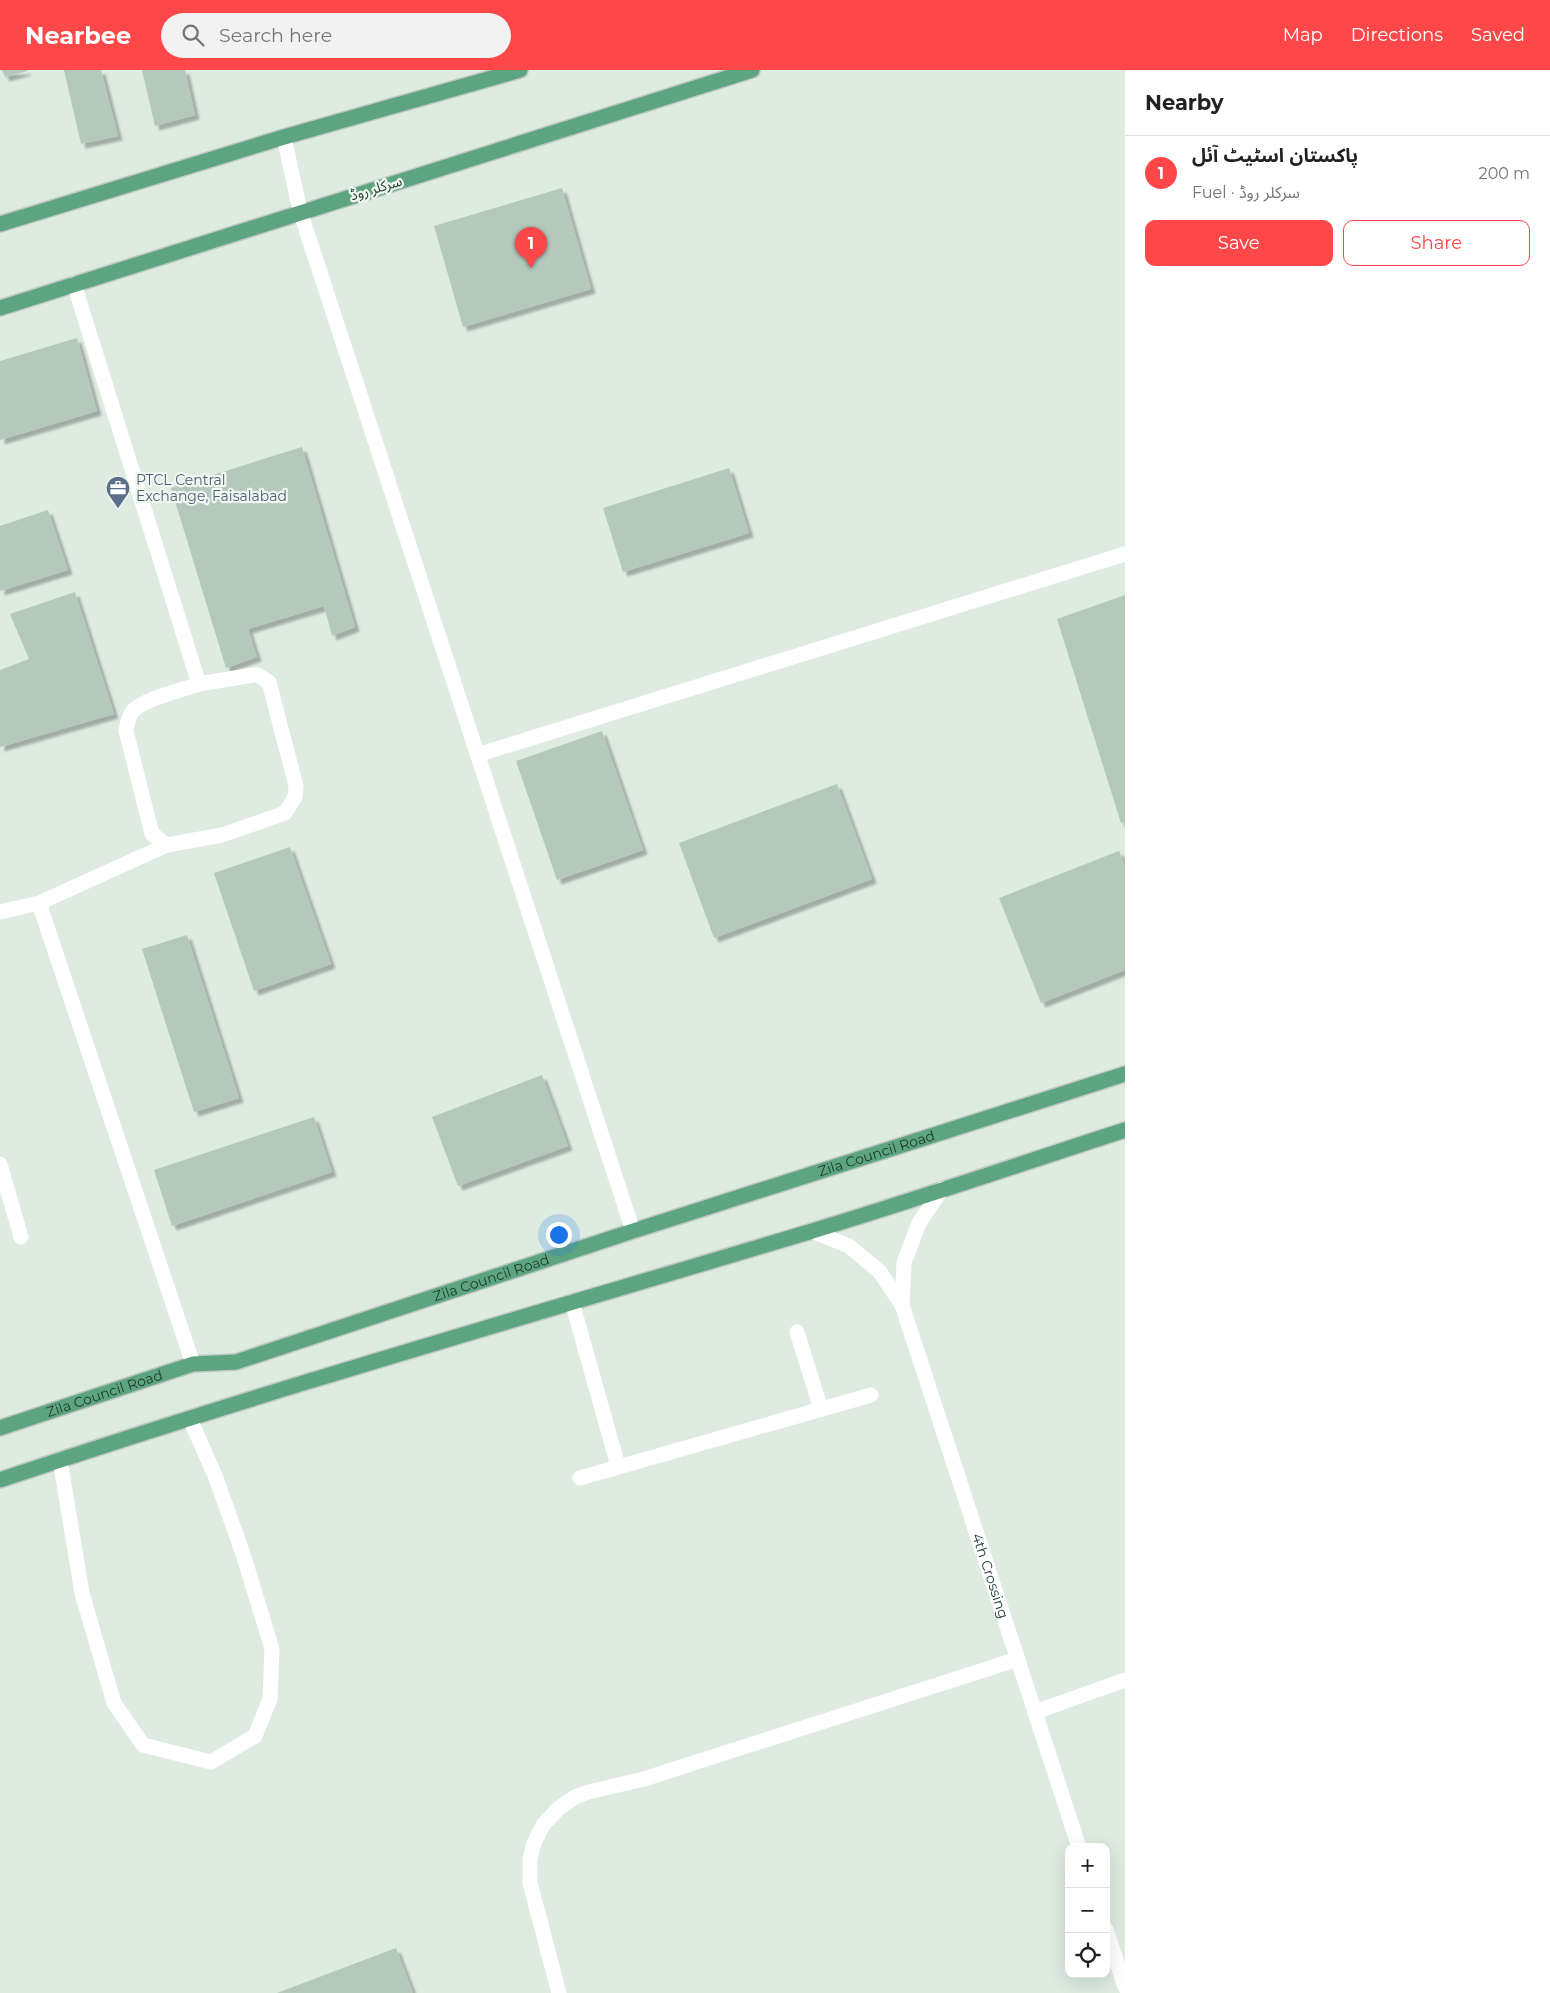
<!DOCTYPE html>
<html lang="en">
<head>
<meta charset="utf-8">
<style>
  :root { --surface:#fff; --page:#f2f2f2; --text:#202124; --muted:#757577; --line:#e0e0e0; --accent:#fe4748 }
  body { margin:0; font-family:Montserrat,"Noto Sans Arabic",sans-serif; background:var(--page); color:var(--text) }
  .controls { position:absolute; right:15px; bottom:15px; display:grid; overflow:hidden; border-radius:10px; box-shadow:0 5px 20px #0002 }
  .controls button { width:45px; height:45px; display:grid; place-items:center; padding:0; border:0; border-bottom:1px solid var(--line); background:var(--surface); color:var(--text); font:25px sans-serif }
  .you { position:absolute; left:558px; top:1164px; width:18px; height:18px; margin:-12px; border:4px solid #fff; border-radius:50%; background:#1a73e8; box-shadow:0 0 0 8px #1a73e833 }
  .badge { display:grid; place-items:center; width:32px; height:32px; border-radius:50%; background:var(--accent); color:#fff; font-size:16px; font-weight:700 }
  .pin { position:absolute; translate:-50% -41px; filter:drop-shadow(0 1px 2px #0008) }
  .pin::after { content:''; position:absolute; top:26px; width:18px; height:15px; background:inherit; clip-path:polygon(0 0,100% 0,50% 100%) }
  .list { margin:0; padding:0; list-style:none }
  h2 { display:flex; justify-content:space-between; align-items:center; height:65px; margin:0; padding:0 20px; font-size:21px }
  h2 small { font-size:16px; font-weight:400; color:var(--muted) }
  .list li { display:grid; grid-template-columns:32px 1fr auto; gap:15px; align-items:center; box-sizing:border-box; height:70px; padding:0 20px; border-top:1px solid var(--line) }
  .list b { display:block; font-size:19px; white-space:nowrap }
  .list p { margin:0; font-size:16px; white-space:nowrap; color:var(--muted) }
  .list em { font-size:16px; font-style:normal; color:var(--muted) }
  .actions { display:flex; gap:10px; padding:15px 20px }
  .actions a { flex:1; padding:11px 0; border:1px solid var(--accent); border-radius:10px; text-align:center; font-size:18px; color:var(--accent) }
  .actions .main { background:var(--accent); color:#fff }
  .icon { flex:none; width:28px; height:28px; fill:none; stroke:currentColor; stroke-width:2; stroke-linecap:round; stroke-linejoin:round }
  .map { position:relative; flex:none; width:1125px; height:1923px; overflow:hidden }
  header { display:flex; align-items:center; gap:30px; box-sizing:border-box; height:70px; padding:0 25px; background:var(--accent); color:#fff }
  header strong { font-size:24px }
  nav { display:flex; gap:28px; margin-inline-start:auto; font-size:18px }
  .search { width:350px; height:45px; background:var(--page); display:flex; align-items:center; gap:12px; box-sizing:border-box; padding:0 18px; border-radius:28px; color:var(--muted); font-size:19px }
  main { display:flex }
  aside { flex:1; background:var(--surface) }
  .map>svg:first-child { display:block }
  .building { fill:#b5c8bc; filter:url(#shadow) }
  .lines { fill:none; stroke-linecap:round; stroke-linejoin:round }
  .major-casing { stroke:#c0c8c4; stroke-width:18 }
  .minor { stroke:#fff; stroke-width:15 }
  .major { stroke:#5da480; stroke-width:15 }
  .labels { text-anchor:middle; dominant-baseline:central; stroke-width:4.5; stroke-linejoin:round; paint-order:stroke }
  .street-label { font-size:14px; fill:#1d3b2c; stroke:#eef7f0 }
  .service-label { font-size:14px; fill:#4e5e75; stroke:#eef7f0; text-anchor:start }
</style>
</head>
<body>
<header>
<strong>Nearbee</strong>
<div class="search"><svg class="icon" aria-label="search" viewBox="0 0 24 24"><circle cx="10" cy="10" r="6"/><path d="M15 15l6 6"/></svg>Search here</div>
<nav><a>Map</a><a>Directions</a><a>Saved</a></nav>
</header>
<main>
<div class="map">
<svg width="1125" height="1923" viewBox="0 0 1125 1923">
  <defs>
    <filter id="shadow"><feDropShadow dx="4.5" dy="4.5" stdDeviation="1" flood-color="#0004"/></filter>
  </defs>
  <rect width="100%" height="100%" fill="#ddebe1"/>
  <path class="building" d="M2,0H27V1L5,7Z
    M64,0H101L118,66L81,74Z
    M142,0H185L195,45L155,56Z
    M562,118L591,219L463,257L434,156Z
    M77,268L97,341L0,370V291Z
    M302,377L355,557L332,566L324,536L248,559L257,587L226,598L171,418Z
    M729,398L749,463L623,502L603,438Z
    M48,440L68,500L0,521V456Z
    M75,522L114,644L0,677V600L29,589L10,544Z
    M1125,525V752L1121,753L1057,549Z
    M602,661L643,780L557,810L516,691Z
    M837,714L872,809L714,868L679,773Z
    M290,777L331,894L254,921L214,803Z
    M1119,781L1125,797V900L1041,933L999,828Z
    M187,865L239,1028L194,1042L142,879Z
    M542,1005L568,1076L458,1116L432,1047Z
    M314,1047L332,1102L172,1156L154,1100Z
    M396,1878L413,1923H277Z"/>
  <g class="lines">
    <defs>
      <g id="major">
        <path d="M0,154L284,67L520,0"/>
        <path d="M0,238L752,0"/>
        <path id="s2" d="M0,1358L193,1294L236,1292L633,1161L1125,1004"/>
        <path d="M0,1410C267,1320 539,1243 809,1162C915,1130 1020,1094 1125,1060"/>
      </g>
    </defs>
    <use href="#major" class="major-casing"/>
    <g class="minor">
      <path d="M284,67L300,141L633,1161"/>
      <path d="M74,214L199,614C183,620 141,629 132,642C128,648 127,655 126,661L152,764L167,775L222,765L285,743L295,727L296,716L269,612L258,605H253L199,614"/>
      <path d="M477,685L1125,484"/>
      <path d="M167,775L39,833L193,1294"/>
      <path d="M0,842L39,833"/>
      <path d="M0,1094L21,1167"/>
      <path id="s1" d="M812,1161L849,1176L880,1202L902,1235L1079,1777"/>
      <path d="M572,1232L618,1396"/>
      <path d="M902,1235L904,1193L919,1153L942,1119"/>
      <path d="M797,1262L821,1339"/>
      <path d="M60,1390L82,1523L114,1633L143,1675L211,1692L255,1666L270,1629L272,1579L243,1484L216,1408L190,1349"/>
      <path d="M580,1408L871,1325"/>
      <path d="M1035,1642L1125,1610"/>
      <path d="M1106,1859L1125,1917"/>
      <path d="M559,1923L530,1813V1789L534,1773L543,1755L559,1738L575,1727L588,1722L644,1709L1018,1589"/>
    </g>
    <use href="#major" class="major"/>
  </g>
  <defs>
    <symbol id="office-pin" viewBox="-11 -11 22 30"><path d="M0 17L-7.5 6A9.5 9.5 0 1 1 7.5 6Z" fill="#5c6f8a" stroke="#eef7f0"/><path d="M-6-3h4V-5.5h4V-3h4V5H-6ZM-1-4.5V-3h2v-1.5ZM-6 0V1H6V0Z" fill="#fff"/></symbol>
  </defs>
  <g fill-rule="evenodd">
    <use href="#office-pin" x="104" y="404" width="28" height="38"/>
  </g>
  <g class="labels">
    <g class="street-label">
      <text transform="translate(376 118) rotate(-17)">سرکلر روڈ</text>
      <text stroke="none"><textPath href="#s2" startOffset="920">Zila Council Road</textPath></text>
      <text stroke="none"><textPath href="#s2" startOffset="515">Zila Council Road</textPath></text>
      <text stroke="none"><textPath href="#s2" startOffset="110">Zila Council Road</textPath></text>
      <text stroke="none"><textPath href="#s1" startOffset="405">4th Crossing</textPath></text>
    </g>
    <g class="service-label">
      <text x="136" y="410">PTCL Central<tspan x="136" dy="16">Exchange, Faisalabad</tspan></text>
    </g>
  </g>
</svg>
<div class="controls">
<button>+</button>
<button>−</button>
<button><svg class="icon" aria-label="locate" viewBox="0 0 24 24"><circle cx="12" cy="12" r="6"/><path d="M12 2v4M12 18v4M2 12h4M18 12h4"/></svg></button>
</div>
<div class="you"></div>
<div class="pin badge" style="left:531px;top:198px">1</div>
</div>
<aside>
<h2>Nearby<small></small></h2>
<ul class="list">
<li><span class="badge">1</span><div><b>پاکستان اسٹیٹ آئل</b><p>Fuel · سرکلر روڈ</p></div><em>200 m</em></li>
</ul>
<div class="actions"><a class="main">Save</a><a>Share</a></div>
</aside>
</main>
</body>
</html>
